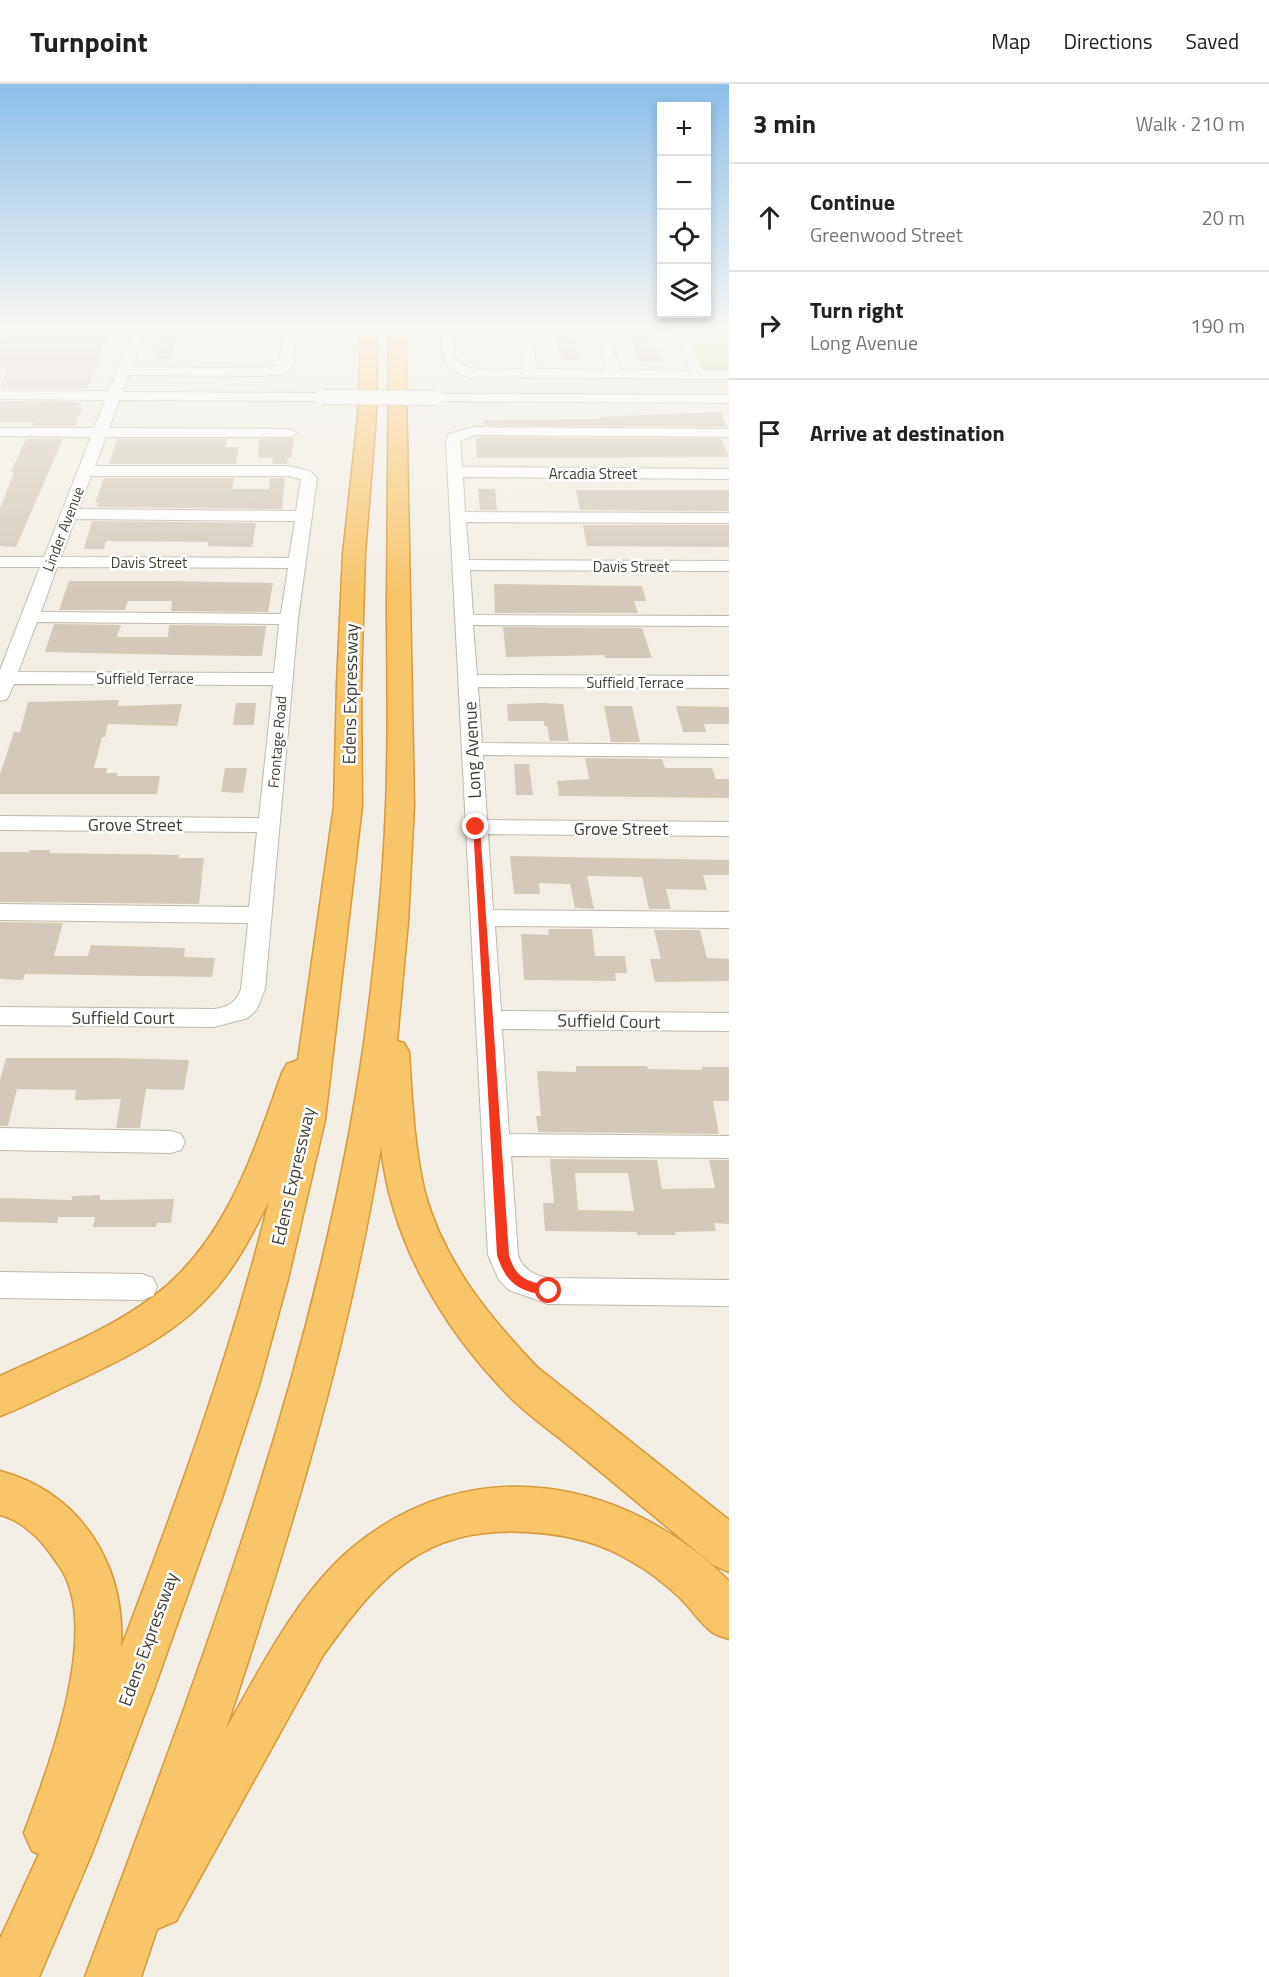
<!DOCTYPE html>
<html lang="en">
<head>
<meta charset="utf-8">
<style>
  :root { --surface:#fff; --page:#f2f2f2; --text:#202124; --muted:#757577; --line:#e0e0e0 }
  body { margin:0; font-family:"Titillium Web",sans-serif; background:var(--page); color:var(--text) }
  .controls { position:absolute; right:18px; top:18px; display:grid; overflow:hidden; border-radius:0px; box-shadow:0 3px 9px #0003 }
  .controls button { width:54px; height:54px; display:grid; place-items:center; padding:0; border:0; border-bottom:2px solid var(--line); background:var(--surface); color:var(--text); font:30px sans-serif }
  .stop { position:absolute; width:18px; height:18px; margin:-14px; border:4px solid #f2371c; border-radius:50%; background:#fff }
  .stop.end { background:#f2371c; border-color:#fff; box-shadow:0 2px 6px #0008 }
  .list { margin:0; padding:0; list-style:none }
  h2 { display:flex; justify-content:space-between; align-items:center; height:78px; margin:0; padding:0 24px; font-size:26px }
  h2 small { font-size:20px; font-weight:400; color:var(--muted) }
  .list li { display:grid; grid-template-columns:39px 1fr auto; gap:18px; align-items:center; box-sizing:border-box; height:108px; padding:0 24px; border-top:2px solid var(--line) }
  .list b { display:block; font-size:22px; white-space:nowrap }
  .list p { margin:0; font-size:20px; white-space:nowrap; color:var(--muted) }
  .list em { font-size:20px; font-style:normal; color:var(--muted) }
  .icon { flex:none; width:33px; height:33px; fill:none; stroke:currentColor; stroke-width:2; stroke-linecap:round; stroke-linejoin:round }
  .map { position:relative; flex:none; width:729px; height:1893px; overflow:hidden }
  header { display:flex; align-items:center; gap:36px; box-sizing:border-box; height:84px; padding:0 30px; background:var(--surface); border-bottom:2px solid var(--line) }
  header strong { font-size:28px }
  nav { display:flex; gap:33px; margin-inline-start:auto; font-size:21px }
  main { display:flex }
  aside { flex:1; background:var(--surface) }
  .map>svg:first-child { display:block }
  .green { fill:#cee5af }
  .building { fill:#d3c9bb; fill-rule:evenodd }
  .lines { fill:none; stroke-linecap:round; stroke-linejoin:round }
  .minor-casing { stroke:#c0b8ab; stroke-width:2 }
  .highway-casing { stroke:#d7993a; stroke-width:3 }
  .minor { fill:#fff; fill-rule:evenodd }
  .highway { fill:#f8c569; fill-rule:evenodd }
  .minor-bridge-casing { stroke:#c0b8ab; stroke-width:16; stroke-linecap:butt }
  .minor-bridge { stroke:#fff; stroke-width:14 }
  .route { fill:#f2371c }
  .labels { text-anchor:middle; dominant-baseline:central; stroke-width:5; stroke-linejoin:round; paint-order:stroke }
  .far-street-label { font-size:15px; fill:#443e35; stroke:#fff }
  .street-label { font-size:18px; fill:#443e35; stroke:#fff }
</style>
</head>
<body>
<header>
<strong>Turnpoint</strong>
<nav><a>Map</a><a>Directions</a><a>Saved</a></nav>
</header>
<main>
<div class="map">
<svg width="729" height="1893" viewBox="0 0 729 1893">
  <rect width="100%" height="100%" fill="#f2eee5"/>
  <path class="green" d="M683,246H729V288H701Z"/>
  <path class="building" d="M110,246L87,305H0L7,284L0,285V260L7,247Z
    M554,246H573L582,276H562Z
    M628,246H649L662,277L638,278Z
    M161,249H178L173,275H154Z
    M0,317L81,318L79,324H82L75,342H32L34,338H0Z
    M721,328L727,343L484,341L483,336L598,335V333Z
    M485,353L721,355L729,373L477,374L476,354Z
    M294,354L291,374H288L287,380H272L273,374H258L259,355Z
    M26,355H63L16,463L0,462V425L14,388H11Z
    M117,355H227L225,363H239L236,380H109Z
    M104,394H234L232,405H269L270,394H285L282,425L97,423L98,419H95Z
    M478,405H495L497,426H480Z
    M576,406H729V427L580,426Z
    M92,437L256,439L252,463L208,462V458L106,457L104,465H84Z
    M583,441H729V463L587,462Z
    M69,497H177L273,499L268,528L171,527L172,517H128L125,526H59Z
    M494,500L642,502L646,517H634L638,529H495Z
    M54,540L121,541L117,553H168L169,541L266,542L262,572L177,571L45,568Z
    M503,543L642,544L652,574H605V571L506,573Z
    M119,616L118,622L182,620L177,642L108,640L105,653H102L94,684H107L106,689H117V692H160L157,710H0V690L14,648H20L28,618Z
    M236,619H256L254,641H233Z
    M542,619L563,620L569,657H550L547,642H544V637H508L507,620Z
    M604,622H632L640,658H611Z
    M676,622L729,623V640H704L706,648H683Z
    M585,674L662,675L665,684H712L716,695H729V714L559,712L557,697L589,695Z
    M514,680H529L533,711H516Z
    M225,684H247L243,709L221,708Z
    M30,766H50L49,769L179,771V774H204L199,820L0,818V768H29Z
    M510,772L729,776V791H703L707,806L666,805L671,825H649L642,793L587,792L594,825L575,824L570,800L539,799L540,810H514Z
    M0,838L63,839L54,872H88L91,861L185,864L184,873L215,874L212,893L25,890L23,896L0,895Z
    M548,845H592L595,872H625L627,889H615L616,897L524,896L521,850L549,851Z
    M654,846H700L707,874L729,875V897L655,898L650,875H661Z
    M6,974H112L189,976L184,1006L146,1005L140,1044H116L121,1015L75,1016L76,1006L17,1005L8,1042H0V996Z
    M576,982H647L648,985L702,986V983H729V1017H713L719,1050L538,1048L536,1032H541L537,987L576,988Z
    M550,1075L657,1076L662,1105L715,1104L709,1076H729V1140L714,1139L716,1147L675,1148L676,1151H637V1148L545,1147L543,1119H554ZM575,1089H628L634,1127L578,1126Z
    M100,1111V1116L174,1115L171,1139H157L156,1143H93L95,1133H58L57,1139L0,1138V1114L72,1116V1112Z"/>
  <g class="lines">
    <defs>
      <path id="minor" d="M133,246H145L132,283L262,284L277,282L286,246H298L293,280L286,289L262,292L129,291L123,308L322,309L329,313L322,317L119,316L109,344L290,345L297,349L290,353H106L95,382H288L310,387L317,394L298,535L265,905L257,925L248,934L214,943L0,941V923L214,925C228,923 236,919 241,905L248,839L0,836V820L249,823L257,748L0,746V732L259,734L273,601L14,600L7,615L0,617V586L40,483H0V473H44L91,353L0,352V344H94L105,316L0,315V307H109ZM91,392H288L301,395L296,427L79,425ZM75,435L295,437L289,474L61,473ZM57,483L288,484L281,530L41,528ZM37,538L279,540L274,589L18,588Z
        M441,246H453C454,255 453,266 456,274C463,291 508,285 524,285L518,246H530L537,285L606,286L596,246H608L620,286L690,287L674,246H686L703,287H729V295L468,293C442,286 442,269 441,246Z
        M436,310L729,311V319L431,317L429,314Z
        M474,343L729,345V353L475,351L460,357L462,383L729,385V395L463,393L465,428L729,429V439L466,438L469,476L729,477V487L470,486L473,531L729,532V542L473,541L477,591L729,592V604L478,603L482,659L729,661V673L483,671L487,736L729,738V752L488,750L493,826L729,828V844L495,842L501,927L729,929V947L502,945L509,1050L729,1052V1074L511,1072L518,1171C523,1186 534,1191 548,1194L729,1196V1222L548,1220L509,1206L499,1196L488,1171L446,357L449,350Z
        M0,1044L171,1047L181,1050L185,1058L181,1066L171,1069L0,1066Z
        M0,1188L142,1190L153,1194L157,1203L153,1212L142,1216L0,1214Z"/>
      <path id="highway" d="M361,246H377L376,332L365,470L361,600L362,722L325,1036L288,1195L259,1301L223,1411L154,1605L92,1769L39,1893H0V1855L39,1770L32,1767L24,1749C48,1684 99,1553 63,1488C59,1481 54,1475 50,1469C38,1452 20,1436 0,1431V1387C81,1409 126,1481 121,1564C177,1417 231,1270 269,1117C252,1151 235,1185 208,1213C171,1253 119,1277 70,1300C47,1311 24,1323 0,1332V1292C52,1268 108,1247 154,1212C226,1158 253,1070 282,989L287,980L298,976L334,722L337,600L343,470L358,332Z
        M389,246H405L414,722L408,838L397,957L404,959L409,968C412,1015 414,1063 425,1109C444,1178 489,1233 538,1284L729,1436V1488L713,1481C666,1442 620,1404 573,1365C551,1347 526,1330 507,1310C442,1243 391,1157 381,1063C349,1262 289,1455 226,1645C260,1585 298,1509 352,1464C470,1365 625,1393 729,1497V1555C724,1553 717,1552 712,1548C700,1539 690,1523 678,1512C665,1500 650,1488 634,1479C601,1458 566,1450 527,1448C422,1442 378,1494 322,1573L176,1837L157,1845L141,1893H85C198,1589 318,1282 364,959C375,880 383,801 386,722C389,654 387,586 387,518C388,427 388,337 389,246Z"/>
    </defs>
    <use href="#minor" class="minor-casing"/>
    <use href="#highway" class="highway-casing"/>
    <use href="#minor" class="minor"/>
    <use href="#highway" class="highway"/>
    <defs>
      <path id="minor-bridge" d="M322,313L436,314"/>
    </defs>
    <use href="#minor-bridge" class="minor-bridge-casing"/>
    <use href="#minor-bridge" class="minor-bridge"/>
  </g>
  <linearGradient id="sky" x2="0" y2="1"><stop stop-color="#8cbfea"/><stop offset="0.48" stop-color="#f9f7f3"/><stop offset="1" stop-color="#f9f7f3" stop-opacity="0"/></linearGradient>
  <rect width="729" height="511" fill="url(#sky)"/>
  <path class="route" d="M473,741L480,743L509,1171C517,1198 529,1196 553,1204L554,1207L549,1212C519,1207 506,1200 497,1171Z"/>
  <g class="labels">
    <g class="far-street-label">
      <text x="593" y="389">Arcadia Street</text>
      <text transform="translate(63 445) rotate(-69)">Linder Avenue</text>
      <text x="149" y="478">Davis Street</text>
      <text x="631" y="482">Davis Street</text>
      <text x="145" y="594">Suffield Terrace</text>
      <text x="635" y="598">Suffield Terrace</text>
      <text transform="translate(277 658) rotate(-85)">Frontage Road</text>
    </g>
    <g class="street-label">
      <text transform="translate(350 610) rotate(-89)">Edens Expressway</text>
      <text transform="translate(472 666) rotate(-93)">Long Avenue</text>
      <text x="135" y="740">Grove Street</text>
      <text x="621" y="744">Grove Street</text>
      <text x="123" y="933">Suffield Court</text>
      <text transform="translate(609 937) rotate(1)">Suffield Court</text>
      <text transform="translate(293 1092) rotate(-77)">Edens Expressway</text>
      <text transform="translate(148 1555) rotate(-70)">Edens Expressway</text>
    </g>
  </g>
</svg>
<div class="controls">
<button>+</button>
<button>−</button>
<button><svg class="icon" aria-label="locate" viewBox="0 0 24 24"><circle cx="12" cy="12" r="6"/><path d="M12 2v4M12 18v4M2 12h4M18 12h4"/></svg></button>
<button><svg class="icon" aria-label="layers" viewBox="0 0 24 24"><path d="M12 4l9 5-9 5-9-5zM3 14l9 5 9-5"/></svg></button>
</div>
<div class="stop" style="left:549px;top:1207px"></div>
<div class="stop end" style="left:476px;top:743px"></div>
</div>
<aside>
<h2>3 min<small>Walk · 210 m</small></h2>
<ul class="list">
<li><svg class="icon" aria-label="ahead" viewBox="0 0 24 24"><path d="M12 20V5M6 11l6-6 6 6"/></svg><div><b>Continue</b><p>Greenwood Street</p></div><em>20 m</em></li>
<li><svg class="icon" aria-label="right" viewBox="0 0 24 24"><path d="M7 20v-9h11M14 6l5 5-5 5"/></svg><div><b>Turn right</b><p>Long Avenue</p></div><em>190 m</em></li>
<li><svg class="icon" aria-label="arrive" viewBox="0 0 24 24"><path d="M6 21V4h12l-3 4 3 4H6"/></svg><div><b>Arrive at destination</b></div></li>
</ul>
</aside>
</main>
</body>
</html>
